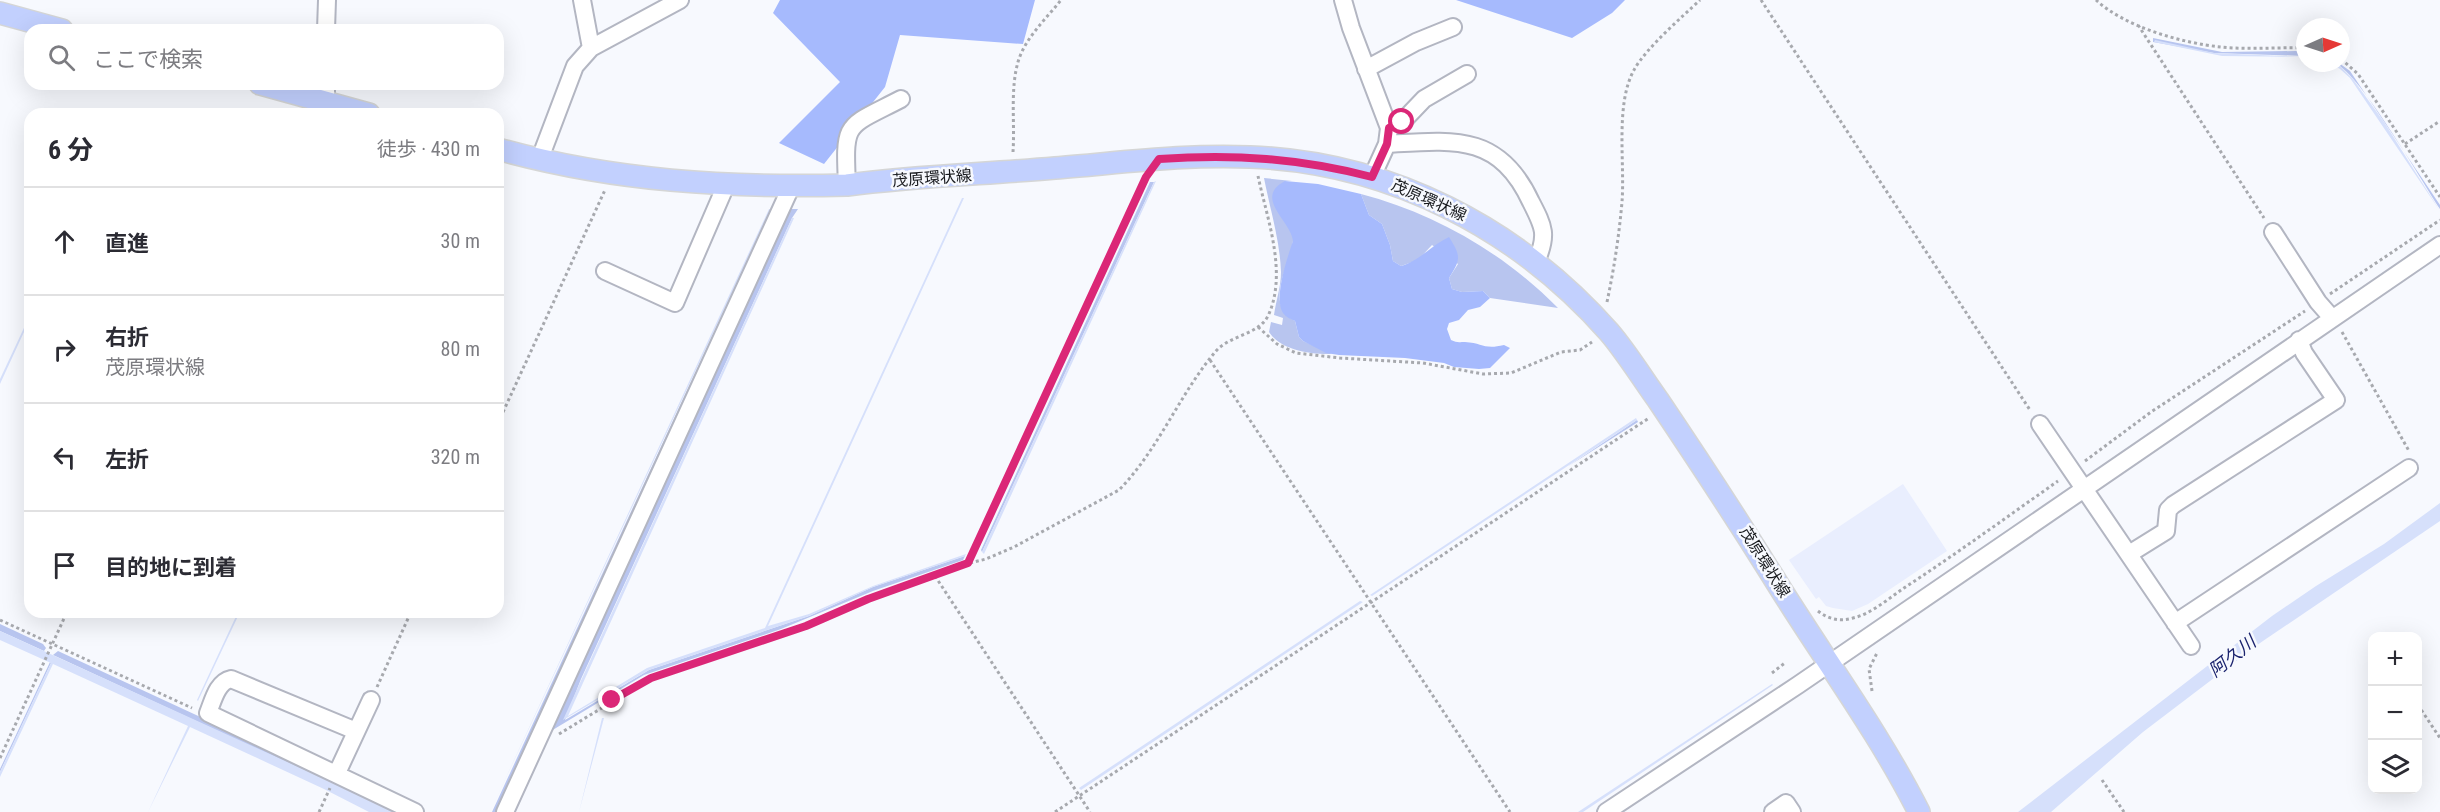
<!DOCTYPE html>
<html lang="ja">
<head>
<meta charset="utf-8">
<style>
  :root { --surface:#fff; --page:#f2f2f3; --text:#2b2b33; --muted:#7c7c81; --line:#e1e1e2 }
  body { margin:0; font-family:"Roboto Condensed","Noto Sans JP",sans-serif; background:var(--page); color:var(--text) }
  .controls { position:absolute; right:18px; bottom:18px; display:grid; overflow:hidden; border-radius:12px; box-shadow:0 6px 24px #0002 }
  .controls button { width:54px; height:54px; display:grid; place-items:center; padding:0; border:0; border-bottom:2px solid var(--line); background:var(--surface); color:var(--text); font:30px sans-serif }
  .compass { position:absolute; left:2296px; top:18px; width:54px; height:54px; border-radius:50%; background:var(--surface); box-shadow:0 6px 24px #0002; rotate:87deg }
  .stop { position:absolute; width:18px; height:18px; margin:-14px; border:4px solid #db2777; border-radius:50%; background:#fff }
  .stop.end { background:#db2777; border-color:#fff; box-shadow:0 2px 6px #0008 }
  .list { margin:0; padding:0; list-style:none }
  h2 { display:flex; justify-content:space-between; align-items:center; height:78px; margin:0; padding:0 24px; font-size:26px }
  h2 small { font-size:20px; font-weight:400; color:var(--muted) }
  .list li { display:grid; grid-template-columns:39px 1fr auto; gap:18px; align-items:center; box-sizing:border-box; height:108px; padding:0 24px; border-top:2px solid var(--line) }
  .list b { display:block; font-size:22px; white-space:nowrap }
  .list p { margin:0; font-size:20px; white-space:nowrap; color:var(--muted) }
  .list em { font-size:20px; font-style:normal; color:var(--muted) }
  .icon { flex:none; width:33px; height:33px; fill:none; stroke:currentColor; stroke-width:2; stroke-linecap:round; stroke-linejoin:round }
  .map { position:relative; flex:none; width:2440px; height:812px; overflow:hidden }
  .search { position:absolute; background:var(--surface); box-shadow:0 6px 24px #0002; left:24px; top:24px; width:480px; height:66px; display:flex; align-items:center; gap:15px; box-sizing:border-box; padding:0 21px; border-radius:18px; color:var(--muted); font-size:22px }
  .panel { position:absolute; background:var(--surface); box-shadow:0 6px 24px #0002; left:24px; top:108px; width:480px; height:510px; border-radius:18px }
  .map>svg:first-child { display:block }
  .built { fill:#e9eefe }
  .green { fill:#b8c5ef }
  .forest { fill:#a6bafd }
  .water { fill:#d6e0fb }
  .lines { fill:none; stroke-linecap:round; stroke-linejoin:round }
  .minor-casing { stroke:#b3b6c2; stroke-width:20 }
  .major-casing { stroke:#d5d6d6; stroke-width:24 }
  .path { stroke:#a7a9ae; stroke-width:3; stroke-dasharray:3 3; stroke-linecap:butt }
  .minor { stroke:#fff; stroke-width:16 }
  .major { stroke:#c2d0fe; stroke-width:21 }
  .route { stroke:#db2777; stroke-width:8 }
  .labels { text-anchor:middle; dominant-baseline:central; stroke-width:5; stroke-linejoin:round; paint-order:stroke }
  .street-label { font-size:16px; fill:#181a1e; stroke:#f7f9fe }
  .water-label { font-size:18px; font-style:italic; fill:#1a226d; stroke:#f7f9fe }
</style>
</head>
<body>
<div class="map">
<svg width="2440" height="812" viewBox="0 0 2440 812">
  <rect width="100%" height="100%" fill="#f7f9fe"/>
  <path class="built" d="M1903,484L1947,551L1868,604L1852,611L1833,608L1826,606L1819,597L1816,599L1789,560Z"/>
  <path class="green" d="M2153,38L2222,52L2296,51L2305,52V56L2214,53L2153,42Z
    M2335,63H2339L2350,71L2440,205V209C2421,180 2361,75 2335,63Z
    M1264,178L1292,181H1285C1287,196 1295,227 1293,241C1290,266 1263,304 1295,321L1299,337L1303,341L1332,354C1311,354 1282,351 1269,332L1271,322L1282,325L1283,318L1274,315C1276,300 1281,287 1281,272C1280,241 1270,209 1264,178Z
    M1150,182H1154L982,552L981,550Z
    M1361,194C1434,213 1504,253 1558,308L1490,298L1483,291L1462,292L1452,289L1449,278L1458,264L1432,245L1418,260L1401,266L1393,261L1390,245L1382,224L1369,215Z
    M771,209H774L495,812H492Z
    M791,209H798L792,218L581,679L565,720L649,670L809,616L873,587L965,556L963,560L873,591L781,629L644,675L551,731Z
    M1637,420L1638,422L1567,467Z
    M0,624L43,644L46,648L44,651L0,631Z
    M58,651L330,777L328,782L53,655Z
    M50,662L51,663L0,772V769Z"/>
  <path class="forest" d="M780,0H1035L1023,44L900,35L885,87L824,164L779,143L840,82L773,13Z
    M1456,0H1625L1612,13L1572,38Z
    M1285,181L1318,184L1361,194L1369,215L1382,224L1390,245L1393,261L1401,266C1421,260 1430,246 1449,237C1461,256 1461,259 1449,278L1452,289L1462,292L1483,291L1490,298L1480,307L1468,310L1459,320L1449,323L1447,329L1451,340C1457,343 1459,342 1465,342C1483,343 1484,350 1504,345L1510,348L1490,368L1479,369L1454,367L1444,363L1405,358L1339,355L1326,353L1303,341L1299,337L1295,321C1290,319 1286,317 1283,313C1273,298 1288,256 1293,241C1291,221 1253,198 1285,181Z"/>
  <path class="water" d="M2155,40L2214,53L2305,57L2222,56L2154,42Z
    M2330,63L2339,65L2353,79L2384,122L2440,211L2350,78L2340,69Z
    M1156,181L984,554L982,552L1154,182Z
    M962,198H964L768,626L809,614L873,586L966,554L965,556L873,587L809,616L649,670L563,720L792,218H794L568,716L647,668L765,628Z
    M769,209H771L490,812Z
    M30,315V319L0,384V379Z
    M1636,418L1637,420L1372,596L1370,595Z
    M2440,503V521L2260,643L2143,732L2051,812H2018L2272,616L2316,586L2384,544Z
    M1360,601L1363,602L1081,790L1079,788Z
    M238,612H240L198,701L197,700Z
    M0,631L338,785L393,812H369L324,789L190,727L148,812L188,726L53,664L0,777V772L51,663L0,640Z
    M1772,684L1773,685L1583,812H1578Z
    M602,718H604L579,812Z"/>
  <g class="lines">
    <defs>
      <path id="minor" d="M582,0L591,48
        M1343,0L1351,28L1389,128L1387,144L1372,177
        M326,30L327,0
        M1366,69L1416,42L1453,27
        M326,84V102
        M1389,128L1402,122L1424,99L1467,74
        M1387,144C1453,140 1499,133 1531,202C1544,227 1548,235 1536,262
        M539,161L575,66L591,48L680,0
        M847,185C844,120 845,128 901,99
        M2273,232L2318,302L2332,318
        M605,271L675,303L726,185
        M2040,424L2191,646
        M2129,554L2166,531L2168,510L2173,505L2336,400L2304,353L2299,340
        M2175,623L2409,468
        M356,731L231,679C217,682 213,701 208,713L415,812
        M337,773L371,700
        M505,812L791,187
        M1606,812L1798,685L2440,245
        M1773,812L1786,803L1792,812"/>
      <path id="major" d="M0,13L62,30
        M260,84L369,114
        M498,149C612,181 729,188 847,185C916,176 986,174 1055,168C1120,163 1185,154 1250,157C1390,162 1517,228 1609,332C1627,353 1642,378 1658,400C1697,458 1735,516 1772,575C1821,655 1877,729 1919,812"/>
    </defs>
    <use href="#minor" class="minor-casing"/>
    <use href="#major" class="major-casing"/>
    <path class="path" d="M1761,0L2030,410
      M2096,0C2125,27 2182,43 2221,47C2249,50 2277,47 2305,48
      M2138,25L2264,218
      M2341,59L2358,74L2440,197
      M2405,144L2440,121
      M1013,152C1015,123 1010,90 1018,62C1025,38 1046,19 1061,0
      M2330,294L2440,220
      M1607,302C1614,269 1619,236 1622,202C1625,163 1615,104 1634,70C1646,48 1681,18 1700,0
      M1258,327L1277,344L1296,353L1340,358L1423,363L1483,374L1511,373L1561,352L1580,350L1592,342
      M2342,332L2409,451
      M1210,360L1510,812
      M498,423L605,190
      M2085,461L2151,412L2305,311
      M970,563L986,559L1014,547L1119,490C1159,449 1180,393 1216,351C1230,335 1258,335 1268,316C1288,273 1267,219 1258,176
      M935,576L1090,812
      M1818,611C1828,619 1840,622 1853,618C1871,614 1888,599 1904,588C1956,554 2007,517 2058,481
      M0,620L192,708
      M1772,673L1786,662
      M377,687L411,612
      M1872,691L1869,669L1877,653
      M2418,705L2440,738
      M559,734L651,678L806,626L868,599L968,563L1145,179
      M0,758L67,612
      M2102,780L2124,812
      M319,812L330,788
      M1055,812L1649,418"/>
    <use href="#minor" class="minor"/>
    <use href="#major" class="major"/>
  </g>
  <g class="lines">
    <path class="route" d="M612,700L651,678L806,626L868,599L968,563L1146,177L1159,159C1235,154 1298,158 1372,177L1387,144L1389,128L1402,122"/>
  </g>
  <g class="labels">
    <g class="street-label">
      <text transform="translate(932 178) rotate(-4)">茂原環状線</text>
      <text transform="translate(1429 200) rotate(24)">茂原環状線</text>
      <text transform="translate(1765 562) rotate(58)">茂原環状線</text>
    </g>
    <g class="water-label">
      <text transform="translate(2232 656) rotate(-38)">阿久川</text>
    </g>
  </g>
</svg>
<div class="controls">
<button>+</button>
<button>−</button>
<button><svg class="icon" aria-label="layers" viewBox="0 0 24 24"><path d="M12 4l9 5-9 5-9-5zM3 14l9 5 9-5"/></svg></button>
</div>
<svg class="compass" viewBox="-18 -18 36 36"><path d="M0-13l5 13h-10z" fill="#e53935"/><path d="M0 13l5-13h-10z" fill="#7c7c81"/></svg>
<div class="stop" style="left:1402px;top:122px"></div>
<div class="stop end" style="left:612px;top:700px"></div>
<div class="search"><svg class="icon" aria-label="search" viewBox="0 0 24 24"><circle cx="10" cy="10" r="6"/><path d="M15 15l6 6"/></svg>ここで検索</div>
<section class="panel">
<h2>6 分<small>徒歩 · 430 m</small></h2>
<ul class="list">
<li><svg class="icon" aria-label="ahead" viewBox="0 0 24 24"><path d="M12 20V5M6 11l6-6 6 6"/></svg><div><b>直進</b></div><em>30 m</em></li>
<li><svg class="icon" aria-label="right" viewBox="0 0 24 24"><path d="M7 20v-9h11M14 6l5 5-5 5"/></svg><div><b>右折</b><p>茂原環状線</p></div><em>80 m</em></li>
<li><svg class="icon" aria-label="left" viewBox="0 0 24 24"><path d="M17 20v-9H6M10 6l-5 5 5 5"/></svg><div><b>左折</b></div><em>320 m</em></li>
<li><svg class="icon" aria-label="arrive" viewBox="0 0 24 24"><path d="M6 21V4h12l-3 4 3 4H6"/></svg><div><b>目的地に到着</b></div></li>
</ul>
</section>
</div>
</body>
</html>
